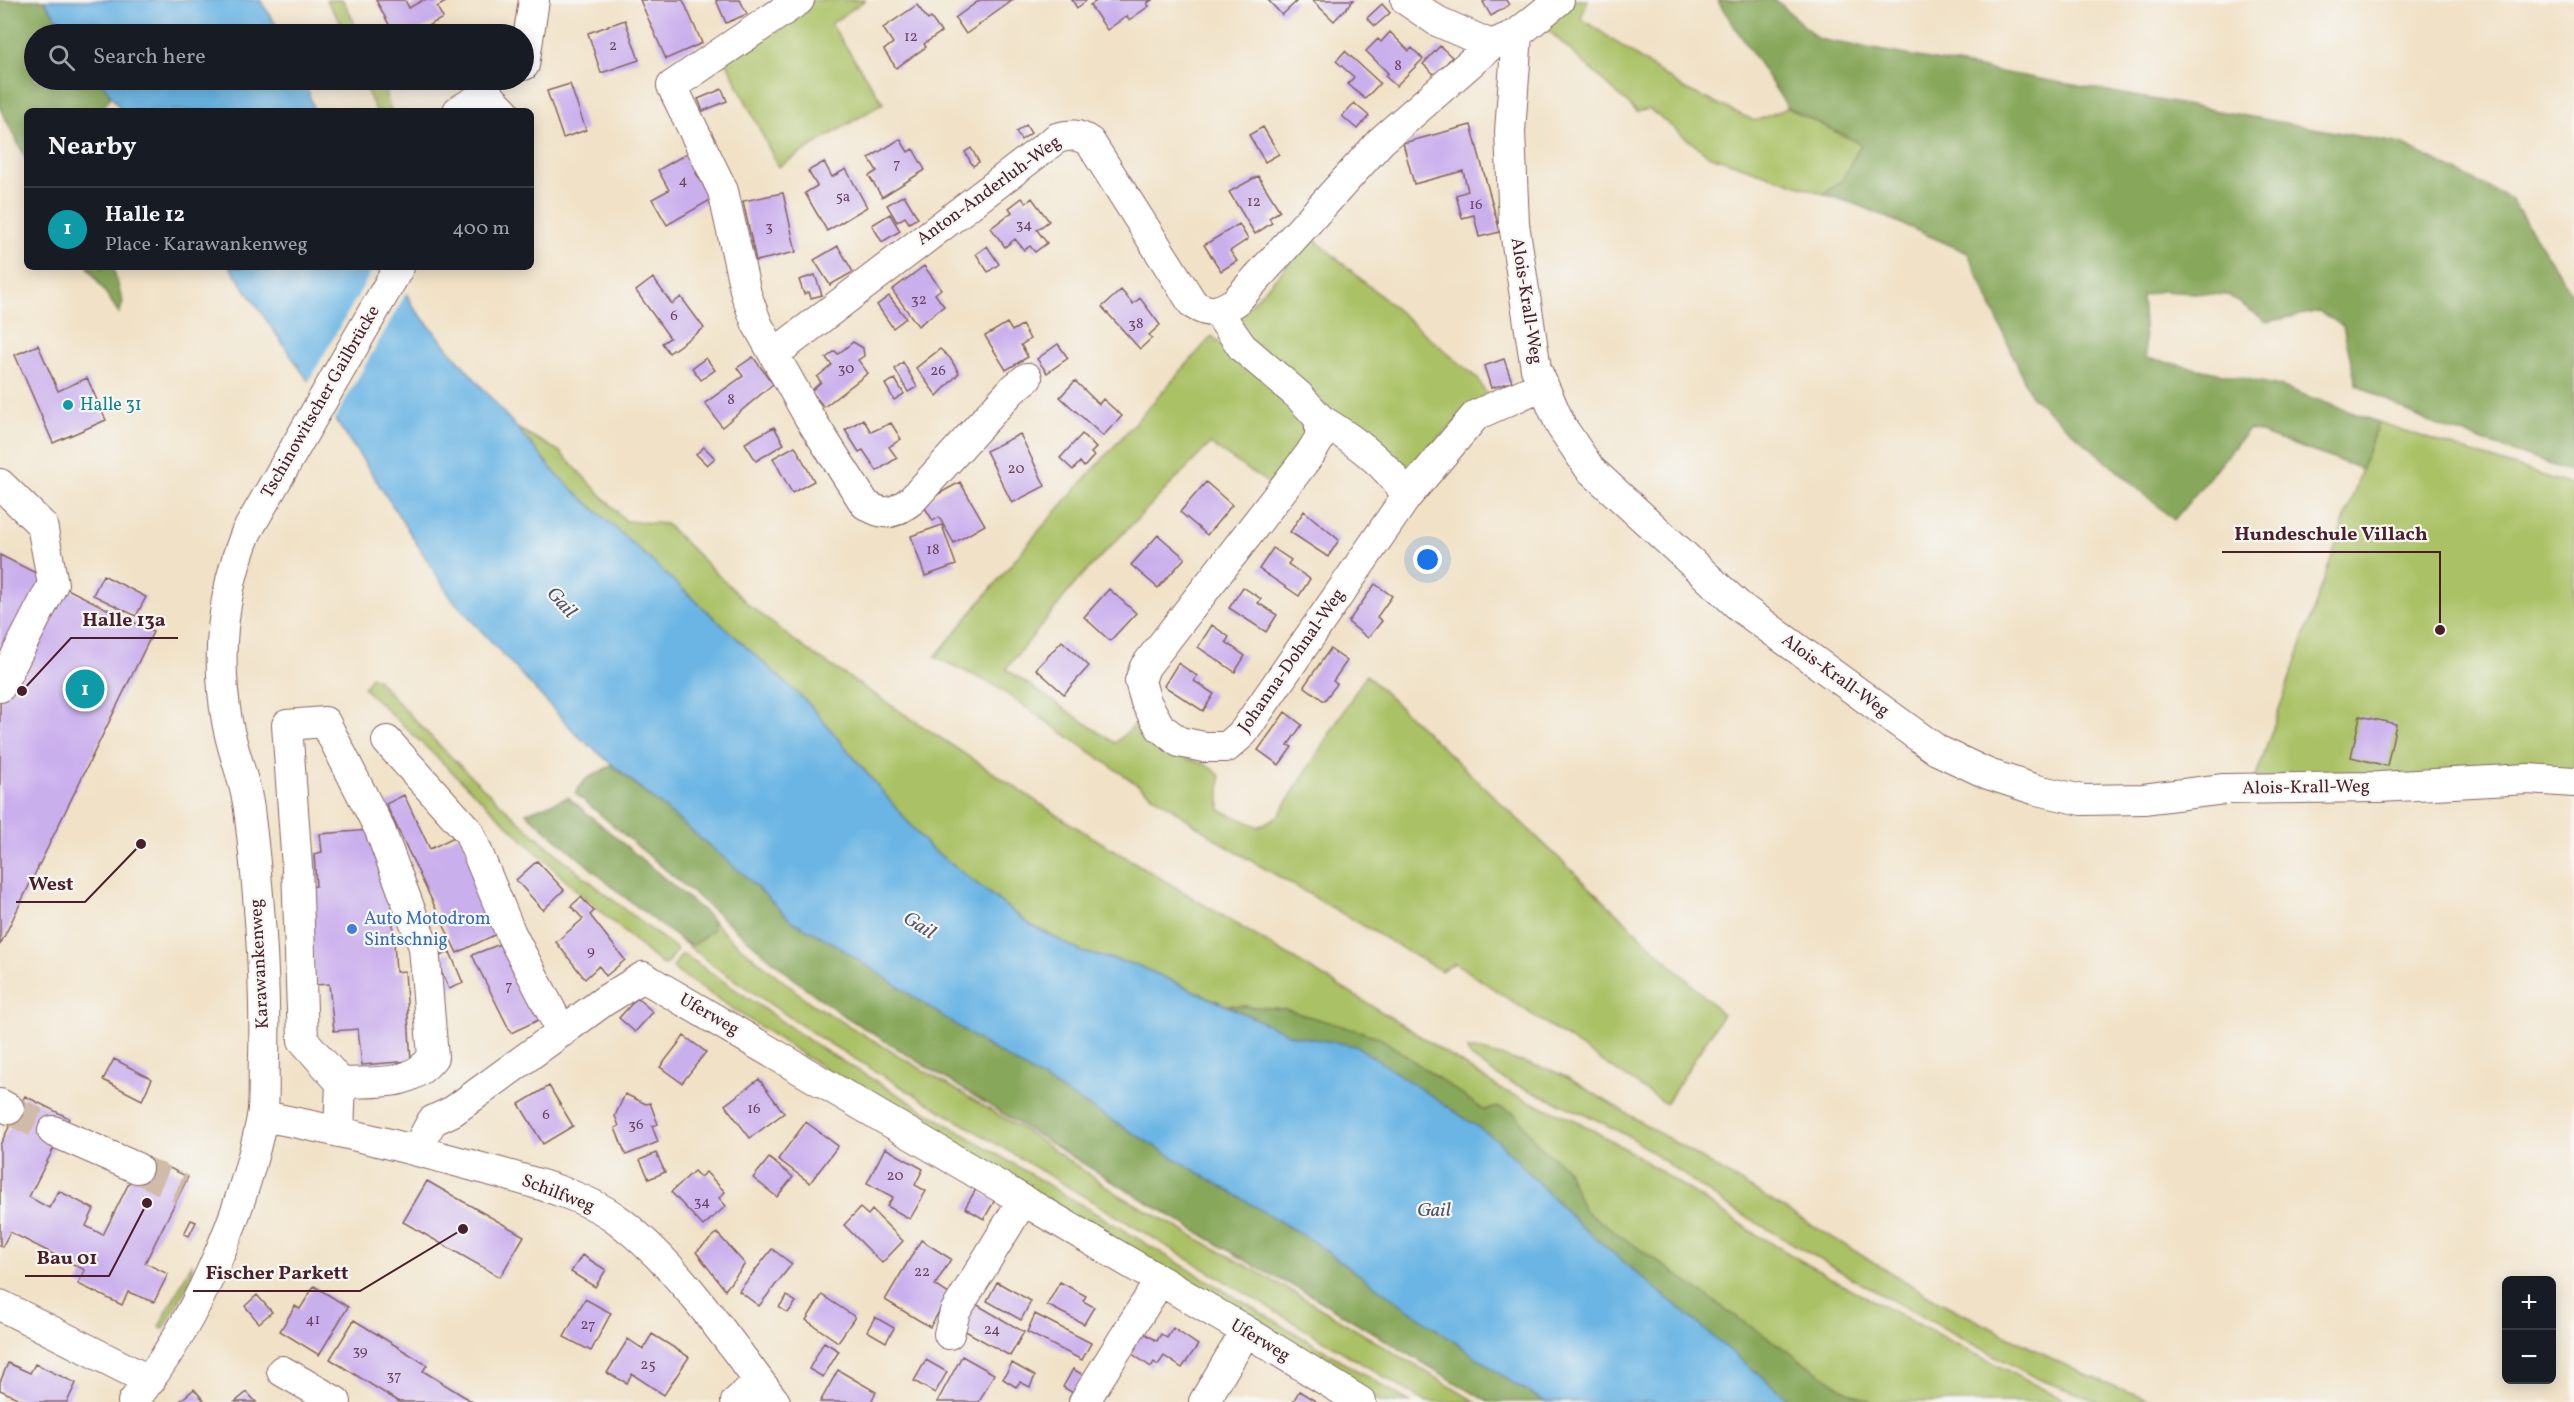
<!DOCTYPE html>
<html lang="en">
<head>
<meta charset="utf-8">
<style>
  :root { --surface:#171b24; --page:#242831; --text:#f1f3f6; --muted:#9ea1a6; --line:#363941; --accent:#d690ce }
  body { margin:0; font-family:Vollkorn,serif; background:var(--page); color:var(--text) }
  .controls { position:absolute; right:18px; bottom:18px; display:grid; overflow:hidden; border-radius:9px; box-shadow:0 3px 15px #0003 }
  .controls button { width:54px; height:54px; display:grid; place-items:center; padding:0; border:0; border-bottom:2px solid var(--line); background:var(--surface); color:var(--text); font:30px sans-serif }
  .you { position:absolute; left:1428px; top:560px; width:21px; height:21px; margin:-15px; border:4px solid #fff; border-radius:50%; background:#1a73e8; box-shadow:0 0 0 9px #1a73e833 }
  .badge { display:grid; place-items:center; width:39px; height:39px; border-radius:50%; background:var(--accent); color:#fff; font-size:20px; font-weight:700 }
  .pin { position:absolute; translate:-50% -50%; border:3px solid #fff; box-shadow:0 2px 6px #0006 }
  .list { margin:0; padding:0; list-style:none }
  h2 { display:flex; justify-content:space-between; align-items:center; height:78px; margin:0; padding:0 24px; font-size:26px }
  h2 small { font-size:20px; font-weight:400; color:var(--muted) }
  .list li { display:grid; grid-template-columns:39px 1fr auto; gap:18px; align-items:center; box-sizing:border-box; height:84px; padding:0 24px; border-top:2px solid var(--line) }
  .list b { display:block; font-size:22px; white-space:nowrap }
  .list p { margin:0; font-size:20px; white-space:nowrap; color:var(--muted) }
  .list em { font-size:20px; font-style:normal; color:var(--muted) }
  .icon { flex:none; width:33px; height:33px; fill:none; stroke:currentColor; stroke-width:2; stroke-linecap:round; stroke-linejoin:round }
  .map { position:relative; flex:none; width:2574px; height:1402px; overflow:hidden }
  .search { position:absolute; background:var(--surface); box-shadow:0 3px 15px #0003; left:24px; top:24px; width:510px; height:66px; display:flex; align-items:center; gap:15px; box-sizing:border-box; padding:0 21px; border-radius:33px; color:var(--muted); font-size:22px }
  .panel { position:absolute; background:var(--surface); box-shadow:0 3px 15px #0003; left:24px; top:108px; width:510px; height:162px; border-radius:9px }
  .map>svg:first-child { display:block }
  .green { fill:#aac165; stroke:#7a7048; stroke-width:1.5 }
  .forest { fill:#87a75a; stroke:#686342; stroke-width:1.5 }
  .water { fill:#6bb5e4; stroke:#5a6a88; stroke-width:1.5 }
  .pier { fill:#f1e2c7 }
  .building { fill:#caafed }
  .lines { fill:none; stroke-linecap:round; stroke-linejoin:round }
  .minor-tunnel { stroke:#d0bba8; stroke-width:30; stroke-dasharray:30 15; stroke-linecap:butt }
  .minor-casing { stroke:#846362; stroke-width:32 }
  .minor { stroke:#fff; stroke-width:30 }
  .culture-dot { fill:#0f9aa8; stroke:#f6f6f2; stroke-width:2 }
  .shop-dot { fill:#3f7fe0; stroke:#f6f6f2; stroke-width:2 }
  .labels { text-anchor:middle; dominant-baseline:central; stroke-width:4.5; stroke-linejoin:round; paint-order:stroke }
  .number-label { font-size:15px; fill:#6a435c }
  .street-label { font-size:18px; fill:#4a1f2b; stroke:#f6f6f2 }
  .culture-label { font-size:18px; fill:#0d838f; stroke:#f6f6f2; text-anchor:start }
  .shop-label { font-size:18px; fill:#366cbe; stroke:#f6f6f2; text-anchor:start }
  .water-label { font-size:20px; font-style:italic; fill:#56546c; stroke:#f6f6f2 }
  .leader { fill:none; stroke:#4a1f2b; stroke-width:2 }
  .callout-dot { fill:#4a1f2b; stroke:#f6f6f2; stroke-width:2 }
  .callout-label { font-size:20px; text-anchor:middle; font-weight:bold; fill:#4a1f2b; stroke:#f6f6f2; stroke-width:4.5; stroke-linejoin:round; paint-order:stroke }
</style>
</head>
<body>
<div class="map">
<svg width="2574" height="1402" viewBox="0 0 2574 1402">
  <rect width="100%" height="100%" fill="#f6f6f2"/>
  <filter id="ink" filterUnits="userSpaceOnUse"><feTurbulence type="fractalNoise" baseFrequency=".0167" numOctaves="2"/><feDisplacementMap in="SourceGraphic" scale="12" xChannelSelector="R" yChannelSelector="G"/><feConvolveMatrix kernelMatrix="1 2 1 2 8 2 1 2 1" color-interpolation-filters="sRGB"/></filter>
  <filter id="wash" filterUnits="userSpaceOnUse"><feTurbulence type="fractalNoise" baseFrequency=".008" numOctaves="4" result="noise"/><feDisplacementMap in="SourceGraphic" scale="24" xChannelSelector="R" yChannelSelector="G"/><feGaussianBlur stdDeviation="1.35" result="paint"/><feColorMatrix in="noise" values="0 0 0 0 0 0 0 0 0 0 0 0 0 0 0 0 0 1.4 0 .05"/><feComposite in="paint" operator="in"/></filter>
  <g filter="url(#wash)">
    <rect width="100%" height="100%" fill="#f1e2c7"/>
    <path class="green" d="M326,0H343L360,34H348Z
      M813,0H865L831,24L883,103L778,167L725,59Z
      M1571,0H1588L1581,18L1683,88L1755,121L1788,108L1861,144L1842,180L1824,194L1708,155L1649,109L1637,112L1545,27Z
      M362,80H381L391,111H376Z
      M1313,238L1478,379L1487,395L1441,436L1409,468H1396L1246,336L1239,317Z
      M1212,336L1307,417L1314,427L1274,487L1210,444L1079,579L1006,669L1115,743L1140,720C1146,729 1152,741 1161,747C1180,762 1202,756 1220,776V810L1259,827L1279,815L1366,675L1723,1014L1666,1104L1455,963L1441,971L1226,846L994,685L935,657L1036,534Z
      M2378,422L2574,486V778L2255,780Z
      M517,428L559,451L626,521L666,524L749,605L804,648L1071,824L1400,1023L1502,1090L1575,1120L1631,1152L1757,1235L1843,1285L2068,1402H1870L1844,1389L1731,1317L1584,1210L1565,1168L1538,1145L1515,1113L1499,1107L1484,1110L1284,1009L1226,1005L1137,965L1082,952L1029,924L928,846L809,704L558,476Z
      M371,676L377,679C466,779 569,869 677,949L666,965L661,964L576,890L364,688Z
      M712,920L727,936L812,1004L1027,1132L1121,1196L1295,1293L1476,1402H1426L822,1039L717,968L679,939L691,945L713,925Z
      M681,955H685L822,1049L1410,1402H1381L806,1057L677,972L673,967Z
      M1475,1049L1551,1070L1568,1078L1936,1300L2083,1374L2156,1402H2099L2036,1378L1862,1284L1728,1206L1630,1137L1593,1118L1501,1078L1471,1057L1467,1050Z
      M192,1263V1276L164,1329L159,1327Z"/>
    <path class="forest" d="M0,0H44L68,34H34V80H100L111,96L101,111H27V161L0,108Z
      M1717,0H1776L1818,39L2402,144L2511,199L2574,297V473L2428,422L2356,384L2343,326L2319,311L2267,322L2228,295L2160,291L2142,296L2146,358L2280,386L2378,422L2362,469L2249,429L2174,520L2031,396L1968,253L1861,206L1824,194L1842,180L1861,144L1788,108Z
      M88,267H113L123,303L119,313Z
      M612,765L742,873L792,921L833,943L983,1043L1309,1239L1513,1383L1546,1402H1488L1314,1297L1260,1269L1110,1180L841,1014L799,983L575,793L586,779Z
      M568,797L709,916L713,929L697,943L692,945L679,939L622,895L526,813Z
      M1226,1005L1284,1009L1379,1037L1484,1110L1499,1107L1515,1113L1538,1145L1565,1167L1584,1210L1734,1315L1844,1389L1870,1402H1792L1577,1223L1497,1140L1356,1047L1291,1035Z"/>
    <path class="water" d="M44,0H260L282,34H68Z
      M100,80H305L314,111H122Z
      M230,267H392L414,308L558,476L809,704L928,846L1029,924L1082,952L1137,965L1291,1035L1356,1046L1497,1140L1577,1223L1792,1402H1546L1513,1383L1309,1239L983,1043L833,943L792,921L742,873L577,735L452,599L369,469Z"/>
    <path class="pier" d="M374,267H396L408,290L333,422L307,384Z"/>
    <g id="blocks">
      <path class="building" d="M376,0H405L409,8L423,0H449L437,7L443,18L412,34H394Z
        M640,0H683L702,43L666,59Z
        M716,0H740L747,14L726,23Z
        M980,0H1013L966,34L955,18Z
        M1072,0H1085L1086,1L1077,8Z
        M1098,0H1152L1147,3L1149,6L1129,20L1127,16L1107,30L1090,5Z
        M1268,0H1294L1296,2L1282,15Z
        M1312,0H1354L1334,21Z
        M1487,0H1506L1509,5L1491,16L1483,2Z
        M1382,4L1390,13L1375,26L1367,18Z
        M917,5L928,20L931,18L941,32L924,44L926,47L896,68L884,50L893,43L883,28Z
        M625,20L639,60L601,73L588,33Z
        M1390,32L1409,51L1412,48L1423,59L1396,86L1385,76L1388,73L1366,51L1378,39L1381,42Z
        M1440,46L1452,57L1436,76L1423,64Z
        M1345,51L1380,83L1365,99L1348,84L1354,77L1336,61Z
        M570,84L586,130L563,138L547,91Z
        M722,89L727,101L703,111L698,99Z
        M1354,103L1369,116L1357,129L1342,116Z
        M1026,125L1031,133L1021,140L1016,132Z
        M1471,125L1500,232L1479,237L1474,215L1462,218L1456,195L1468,191L1463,171L1414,184L1403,143Z
        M1263,127L1279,154L1265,162L1249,135Z
        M900,139L908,152L913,149L925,170L882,197L869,176L877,171L869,158Z
        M971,148L979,162L973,166L965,152Z
        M693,150L704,168L696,173L712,199L667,225L652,199L669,190L658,170Z
        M824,162L832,177L846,169L867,207L827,231L805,193L817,186L808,171Z
        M1258,176L1280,211L1269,218L1272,223L1255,234L1229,192Z
        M783,193L796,252L756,261L743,201Z
        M904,195L918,218L909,223L905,217L897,222L887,205Z
        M1022,198L1026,203L1032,198L1049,221L1037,230L1047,243L1035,252L1030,246L1024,250L1015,239L1005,247L991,228L1012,212L1009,208Z
        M890,214L900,231L882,242L872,225Z
        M1239,224L1248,239L1230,251L1237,261L1221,271L1204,245Z
        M838,246L853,272L830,285L814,260Z
        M987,246L999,264L988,272L976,254Z
        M924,266L941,289L935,294L944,306L918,326L892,290Z
        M815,275L822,295L811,298L809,292L804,294L799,280Z
        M653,278L672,304L681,297L704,328L669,353L662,343L670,338L636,291Z
        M1121,290L1133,304L1140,298L1160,325L1149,335L1152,338L1140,349L1102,307Z
        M889,296L906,318L893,328L877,305Z
        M1007,323L1012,331L1022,325L1030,339L1021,345L1028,357L1006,370L985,336Z
        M853,342L863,348L864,356L858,360L868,373L824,407L811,391L821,382L817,377L832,365L826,358L835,351L838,354Z
        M1058,344L1068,358L1047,373L1037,359Z
        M38,345L58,391L87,378L106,420L53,443L15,355Z
        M940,349L950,358L959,373L937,396L916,368Z
        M753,357L773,384L722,427L705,403L743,376L737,368Z
        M706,358L715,370L701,380L692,368Z
        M1504,359L1512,382L1491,388L1484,366Z
        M903,362L917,387L908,392L895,369Z
        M895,379L904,394L894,400L885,384Z
        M1075,381L1099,404L1103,399L1122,416L1103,436L1060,397Z
        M863,419L871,432L891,423L901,439L889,447L897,458L877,471L863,450L859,452L845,430Z
        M774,427L784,444L756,461L745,443Z
        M1020,434L1045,486L1012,503L986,451Z
        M1082,434L1096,448L1091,453L1094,456L1084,467L1080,462L1073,470L1060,458Z
        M795,446L814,481L792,493L773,458Z
        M704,447L715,458L707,465L696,454Z
        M960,482L985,525L954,543L939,517L933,521L922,503Z
        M1206,482L1232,505L1207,535L1180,512Z
        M1304,511L1339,540L1328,557L1290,532Z
        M942,525L956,565L925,576L911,536Z
        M1158,535L1185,558L1158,588L1131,565Z
        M1273,548L1291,560L1288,564L1310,579L1299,596L1259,569Z
        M0,555L153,632L0,945Z
        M103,575L146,597L136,616L93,595Z
        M1375,584L1392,596L1377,617L1382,621L1368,638L1348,622Z
        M1243,587L1261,599L1258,603L1277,615L1266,632L1229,608Z
        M1109,589L1136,613L1110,641L1084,617Z
        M1212,625L1229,637L1226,642L1245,656L1235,672L1198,647Z
        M1062,641L1089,666L1064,694L1036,669Z
        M1330,649L1347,661L1333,681L1337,684L1324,701L1304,686Z
        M1178,663L1197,676L1194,681L1214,694L1203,711L1164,686Z
        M1285,712L1302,725L1288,745L1292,747L1279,765L1258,750Z
        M2360,716L2396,724L2387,766L2351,757Z
        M404,795L430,849L460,834L505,930L457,953L386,804Z
        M370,830L390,882L396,972L405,971L411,1061L362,1065L358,1029L334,1031L329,984L315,985L307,888L316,886L314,854L322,852L320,834Z
        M537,861L564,890L543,910L516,880Z
        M581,897L594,911L590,915L625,960L606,976L599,966L585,979L556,942L583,919L571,906Z
        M508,941L545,1017L511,1033L472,955Z
        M450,952L463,983L449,989L435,958Z
        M637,998L653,1012L635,1032L619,1018Z
        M684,1036L706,1052L682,1083L660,1067Z
        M114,1059L152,1079L142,1100L103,1080Z
        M759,1079L784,1113L750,1138L725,1105Z
        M549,1086L573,1126L543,1144L519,1104Z
        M625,1094L646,1104L650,1103L658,1124L652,1126L658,1142L626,1155L615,1128L619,1126L615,1116Z
        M25,1096L69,1118L29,1197L49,1208L59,1191L94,1209L86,1226L103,1235L143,1155L188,1177L145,1263L168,1274L154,1302L128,1292L122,1305L78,1284L85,1270L10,1232L2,1247L0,1246V1145Z
        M806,1122L838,1146L810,1183L778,1159Z
        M885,1148L923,1169L915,1185L926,1191L910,1219L887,1206L893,1197L867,1183Z
        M656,1153L665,1172L649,1179L640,1160Z
        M769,1158L793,1177L777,1197L753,1178Z
        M694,1171L700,1177L706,1172L725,1192L719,1198L726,1206L703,1226L671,1192Z
        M427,1181L524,1236L500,1277L403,1222Z
        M976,1189L995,1200L984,1219L965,1208Z
        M860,1208L868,1215L872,1210L903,1241L882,1263L844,1225Z
        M191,1220L196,1222L189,1236L184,1234Z
        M717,1233L745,1264L725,1290L696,1252Z
        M921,1240L951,1259L935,1285L949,1294L930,1327L885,1300Z
        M772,1249L792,1264L759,1306L739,1291Z
        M582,1255L606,1270L595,1287L571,1272Z
        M997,1282L1031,1301L1021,1320L987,1301Z
        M1060,1282L1086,1296L1083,1301L1094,1307L1084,1324L1047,1305Z
        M314,1286L348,1307L319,1355L280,1331L295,1306L300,1309Z
        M257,1295L272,1312L259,1323L245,1306Z
        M822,1295L855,1317L838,1342L806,1320Z
        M787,1296L796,1302L788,1313L779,1307Z
        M585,1299L611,1313L591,1351L564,1337Z
        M974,1303L1024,1332L1010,1356L960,1328Z
        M1035,1314L1091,1343L1082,1360L1027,1332Z
        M875,1317L894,1328L886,1342L867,1331Z
        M354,1320L427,1365L423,1371L473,1402H399L330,1359Z
        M1173,1328L1198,1345L1182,1368L1164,1356L1158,1365L1154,1362L1151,1367L1128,1351L1141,1331L1157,1341L1161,1334L1167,1338Z
        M652,1334L689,1357L664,1395L632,1374L627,1383L607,1373L628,1339L643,1349Z
        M824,1342L839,1351L823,1377L809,1369Z
        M962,1356L994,1374L979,1402H937Z
        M926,1360L947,1372L935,1393L914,1381Z
        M8,1363L30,1373L35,1364L76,1383L67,1402H26L0,1390V1382Z
        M1012,1363L1035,1376L1030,1387L1020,1382L1016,1387L1003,1379Z
        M1073,1369L1083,1375L1073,1393L1063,1387Z
        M838,1370L876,1392L871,1402H820Z
        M194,1389L205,1402H179Z
        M1299,1391L1317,1402H1293Z
        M247,1392L256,1402H235Z"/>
    </g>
  </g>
  <g filter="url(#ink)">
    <use href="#blocks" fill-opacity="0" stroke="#846362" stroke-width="1.5"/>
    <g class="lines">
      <path class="minor-tunnel" d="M9,1109L53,1131
        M137,1168L182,1189"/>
      <defs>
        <path id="minor" d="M799,0L672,86L723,191L746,294L757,324L809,417L865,504C885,517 893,514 912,500L1012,390L1027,378
          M1406,0L1437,21L1491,45L1517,34L1559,0
          M1517,34L1510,132L1514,224L1536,369L1561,426L1590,469L1740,607L1937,750L1988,774L2037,790L2082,800L2143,799L2224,789L2379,787L2528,779L2574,782
          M524,65L534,0
          M458,111L487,94L504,111
          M1225,308L1224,321L1242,347L1298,395L1320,419V438L1310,454L1145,667L1140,681L1146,702L1160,727L1179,742L1204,747H1227L1243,733L1407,496L1476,415L1543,385
          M774,354L1057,138C1071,134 1078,134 1090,142L1193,304C1210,315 1219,312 1235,302L1381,141L1491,45
          M1320,419C1352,439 1387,463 1407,496
          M0,484L42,525L53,584L0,687
          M387,741L469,832L511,934L562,1032
          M0,1104L9,1109
          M262,1116C334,1129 404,1147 474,1166C517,1178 583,1193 618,1220C681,1268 727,1340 775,1402
          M53,1131L137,1168
          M339,1132L341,1083C378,1081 409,1088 433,1057L424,947L380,830L325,722L287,725L297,867L303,1040L341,1083
          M416,1151L432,1121L453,1111L604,1001L643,977L1246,1331L1361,1402
          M0,1305L150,1381
          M949,1334L955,1312L1023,1200
          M282,1371L336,1402
          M133,1402C195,1324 242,1216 262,1118C265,1099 263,1078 264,1059C266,976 259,891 249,809C245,779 232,751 227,721C216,658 222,593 246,533L399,267
          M736,1402L759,1381
          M1084,1402L1159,1282
          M1204,1402L1246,1331"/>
      </defs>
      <use href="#minor" class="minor-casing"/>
      <use href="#minor" class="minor"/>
    </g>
  </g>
  <circle class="culture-dot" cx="68" cy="405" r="6"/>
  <circle class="shop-dot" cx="352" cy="929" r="6"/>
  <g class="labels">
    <g class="number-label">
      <text x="911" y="37">12</text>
      <text x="613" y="46">2</text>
      <text x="1398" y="66">8</text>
      <text x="897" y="164">7</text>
      <text x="683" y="181">4</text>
      <text x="843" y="197">5a</text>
      <text x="1254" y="202">12</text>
      <text x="1476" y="205">16</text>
      <text x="1024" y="225">34</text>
      <text x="769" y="227">3</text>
      <text x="919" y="300">32</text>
      <text x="674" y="316">6</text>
      <text x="1136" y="324">38</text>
      <text x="846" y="369">30</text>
      <text x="938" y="371">26</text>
      <text x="731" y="400">8</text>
      <text x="1016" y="469">20</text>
      <text x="933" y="550">18</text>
      <text x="591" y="951">9</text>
      <text x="509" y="986">7</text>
      <text x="754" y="1109">16</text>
      <text x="546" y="1115">6</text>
      <text x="636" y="1125">36</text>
      <text x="895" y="1176">20</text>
      <text x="702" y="1202">34</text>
      <text x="922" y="1272">22</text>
      <text x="313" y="1320">41</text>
      <text x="588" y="1325">27</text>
      <text x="992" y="1330">24</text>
      <text x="360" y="1351">39</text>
      <text x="648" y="1365">25</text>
      <text x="394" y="1376">37</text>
    </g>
    <g class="street-label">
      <text transform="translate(989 191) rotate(-36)">Anton-Anderluh-Weg</text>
      <text transform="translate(1526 301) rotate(81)">Alois-Krall-Weg</text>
      <text transform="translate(321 402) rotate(-60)">Tschinowitscher Gailbrücke</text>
      <text transform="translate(1292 661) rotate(-55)">Johanna-Dohnal-Weg</text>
      <text transform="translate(1835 676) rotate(36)">Alois-Krall-Weg</text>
      <text transform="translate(2306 788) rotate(-1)">Alois-Krall-Weg</text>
      <text transform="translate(260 964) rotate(-93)">Karawankenweg</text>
      <text transform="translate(709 1015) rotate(30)">Uferweg</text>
      <text transform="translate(558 1194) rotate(21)">Schilfweg</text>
      <text transform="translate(1260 1341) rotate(31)">Uferweg</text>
    </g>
    <g class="culture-label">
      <text x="80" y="405">Halle 31</text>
    </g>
    <g class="shop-label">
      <text x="364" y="919">Auto Motodrom<tspan x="364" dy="21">Sintschnig</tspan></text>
    </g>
    <g class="water-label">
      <text transform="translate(561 603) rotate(48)">Gail</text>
      <text transform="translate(919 926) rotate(33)">Gail</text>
      <text x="1434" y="1211">Gail</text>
    </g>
  </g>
  <path class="leader" d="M2440 630L2440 552H2222M22 691L71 638H178M141 844L85 902H16M147 1203L109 1276H25M463 1229L360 1291H193"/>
  <g class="callout-dot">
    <circle cx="2440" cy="630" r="6"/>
    <circle cx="22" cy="691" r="6"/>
    <circle cx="141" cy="844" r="6"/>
    <circle cx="147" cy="1203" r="6"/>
    <circle cx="463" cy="1229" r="6"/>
  </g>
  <g class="callout-label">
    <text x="2331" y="540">Hundeschule Villach</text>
    <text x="124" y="626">Halle 13a</text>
    <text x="51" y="890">West</text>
    <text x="67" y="1264">Bau 01</text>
    <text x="277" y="1279">Fischer Parkett</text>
  </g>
</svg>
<div class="controls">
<button>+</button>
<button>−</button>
</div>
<div class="you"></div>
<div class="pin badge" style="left:85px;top:689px;background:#0f9aa8">1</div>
<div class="search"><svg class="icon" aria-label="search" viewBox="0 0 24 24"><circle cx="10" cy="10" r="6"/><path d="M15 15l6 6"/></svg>Search here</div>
<section class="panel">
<h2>Nearby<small></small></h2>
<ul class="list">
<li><span class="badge" style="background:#0f9aa8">1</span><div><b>Halle 12</b><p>Place · Karawankenweg</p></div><em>400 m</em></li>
</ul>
</section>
</div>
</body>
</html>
